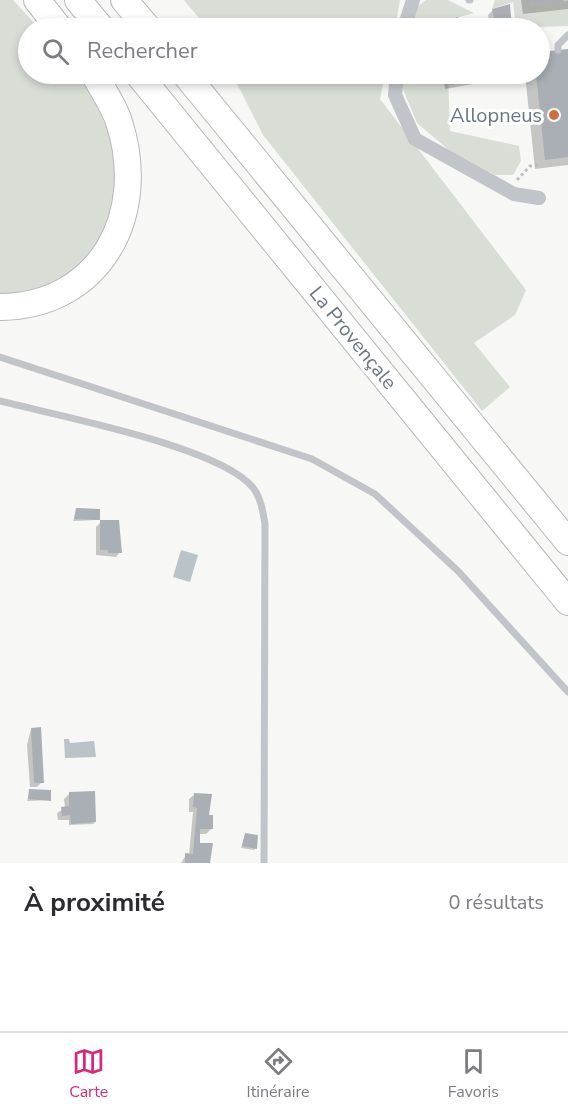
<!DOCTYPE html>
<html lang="fr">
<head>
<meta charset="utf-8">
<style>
  :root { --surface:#fff; --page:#f7f7f7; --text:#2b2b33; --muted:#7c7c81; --line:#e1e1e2; --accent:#db2777 }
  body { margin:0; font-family:"Nunito Sans",sans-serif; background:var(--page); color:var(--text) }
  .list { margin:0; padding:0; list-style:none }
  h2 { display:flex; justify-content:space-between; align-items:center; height:78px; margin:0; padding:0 24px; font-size:26px }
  h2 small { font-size:20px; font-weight:400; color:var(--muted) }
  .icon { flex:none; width:33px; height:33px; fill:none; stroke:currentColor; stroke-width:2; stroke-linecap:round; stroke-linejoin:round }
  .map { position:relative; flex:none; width:568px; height:863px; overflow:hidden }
  .search { position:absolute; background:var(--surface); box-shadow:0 3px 9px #0003; left:18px; right:18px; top:18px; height:66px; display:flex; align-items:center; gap:15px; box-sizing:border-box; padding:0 21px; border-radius:33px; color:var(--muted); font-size:22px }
  .sheet { height:168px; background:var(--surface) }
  nav { display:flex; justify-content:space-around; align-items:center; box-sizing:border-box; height:84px; border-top:2px solid var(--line); background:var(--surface); font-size:16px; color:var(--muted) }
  nav a { display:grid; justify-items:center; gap:3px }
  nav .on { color:var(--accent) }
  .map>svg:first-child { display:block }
  .green { fill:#d8ddd6 }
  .water { fill:#bac3c7 }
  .shadow { fill:#0003 }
  .building { fill:#a9afb4 }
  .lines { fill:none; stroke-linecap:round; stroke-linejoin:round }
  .motorway-casing { stroke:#b4b7ba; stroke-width:28 }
  .path { stroke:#bbbdc0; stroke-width:3; stroke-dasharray:3 3; stroke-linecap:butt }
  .service { stroke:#c1c4c8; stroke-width:7 }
  .minor { stroke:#c1c4c8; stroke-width:14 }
  .motorway { stroke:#fff; stroke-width:26 }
  .poi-dot { fill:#cf6f3d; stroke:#fff; stroke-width:2 }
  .labels { text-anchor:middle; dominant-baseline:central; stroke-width:6; stroke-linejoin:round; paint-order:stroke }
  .poi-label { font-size:20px; fill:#6a7582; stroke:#fff; text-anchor:end }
  .street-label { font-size:20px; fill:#6a7582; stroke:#fff }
</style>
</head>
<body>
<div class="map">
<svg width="568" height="863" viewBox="0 0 568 863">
  <rect width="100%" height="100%" fill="#f7f7f5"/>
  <path class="green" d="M0,0H13L39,28H28V74H77C93,99 110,126 114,156C123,210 96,267 45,288C32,293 14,294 0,297Z
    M184,0H400L395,28H207Z
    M426,0H448L474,13L442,22L443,28H410L416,8Z
    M495,0H531L532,5L568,1V26L516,28L513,2L492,9Z
    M232,74H385L380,99L526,290L515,315L474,343L510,387L482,411L263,135Z
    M404,74H448L450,131L519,146L521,161L513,175H495L450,151L417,123L402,87Z"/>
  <path class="water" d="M181,550L198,555L190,582L173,577Z
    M64,739H69L70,743L94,741L96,757L65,758Z"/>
  <path class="shadow" d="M521,0H568V9L523,14Z
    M508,6L510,28H490L488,15L493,10Z
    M457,19L458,28H438L442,23Z
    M568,50V165L535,169L525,74H540V53Z
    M443,74H488L489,77L484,82L445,89Z
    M77,509L98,520L73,521Z
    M101,522L120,552L116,557L96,555V527Z
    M31,729L42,782L37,787H30L27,745Z
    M30,791L49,800L27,801Z
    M69,794L95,822L93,824L69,825V820H58L57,813L65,808L64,799Z
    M194,795L208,816L211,829L206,834H199V844L209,863H181L186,855H189L193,812H189V799Z
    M245,835L256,848L254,850L241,848Z"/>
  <path class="building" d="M531,0H563L564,2L532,5Z
    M510,4L512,28H496L492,9Z
    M458,17L460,28H443L442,22Z
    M568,49V157L545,160L536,74H540V52Z
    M448,74H490L491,78L450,85Z
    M76,508L100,509V520H119L122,553H108V550H100V520L74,519Z
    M41,727L44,783H34L31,728Z
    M29,789L51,790V801L28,799Z
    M95,791L96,822L71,824L70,815L62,816L61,807L69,806V792Z
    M194,793L212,794L209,815H213V829H200V843H213L210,863H185V853L193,854L197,808L193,807Z
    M245,833L258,835L257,849L242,846Z"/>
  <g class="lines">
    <defs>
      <path id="motorway" d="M37,0L59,28
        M78,0L101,28
        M124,0L148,28
        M138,74L568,602
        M185,74L568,542
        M0,307C101,306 149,214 119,122C114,106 102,89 94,74"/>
    </defs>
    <use href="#motorway" class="motorway-casing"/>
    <path class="path" d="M517,180L530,166L541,165"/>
    <path class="service" d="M469,0H470
      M558,50V45L568,35
      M0,357L312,459L375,494L458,571L568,692
      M0,401C54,415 224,447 254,489C261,499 263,512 265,524L264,863"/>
    <path class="minor" d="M404,28L413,0
      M397,74L395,95L415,139L514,194L539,198"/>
    <use href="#motorway" class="motorway"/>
  </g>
  <circle class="poi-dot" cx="554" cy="115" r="6"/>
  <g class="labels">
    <g class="poi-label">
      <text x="542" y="115">Allopneus</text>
    </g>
    <g class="street-label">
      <text transform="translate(353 338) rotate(51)">La Provençale</text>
    </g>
  </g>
</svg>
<div class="search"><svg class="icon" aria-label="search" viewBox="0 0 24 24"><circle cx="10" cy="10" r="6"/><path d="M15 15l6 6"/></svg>Rechercher</div>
</div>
<section class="sheet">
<h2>À proximité<small>0 résultats</small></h2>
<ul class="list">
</ul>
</section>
<nav>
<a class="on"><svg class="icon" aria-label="map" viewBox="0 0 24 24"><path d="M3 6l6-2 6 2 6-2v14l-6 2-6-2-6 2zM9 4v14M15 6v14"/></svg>Carte</a>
<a><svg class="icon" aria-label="directions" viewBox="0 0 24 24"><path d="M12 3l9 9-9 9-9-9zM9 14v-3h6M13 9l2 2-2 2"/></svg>Itinéraire</a>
<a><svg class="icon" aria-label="saved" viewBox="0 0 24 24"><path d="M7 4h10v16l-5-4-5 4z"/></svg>Favoris</a>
</nav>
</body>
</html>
